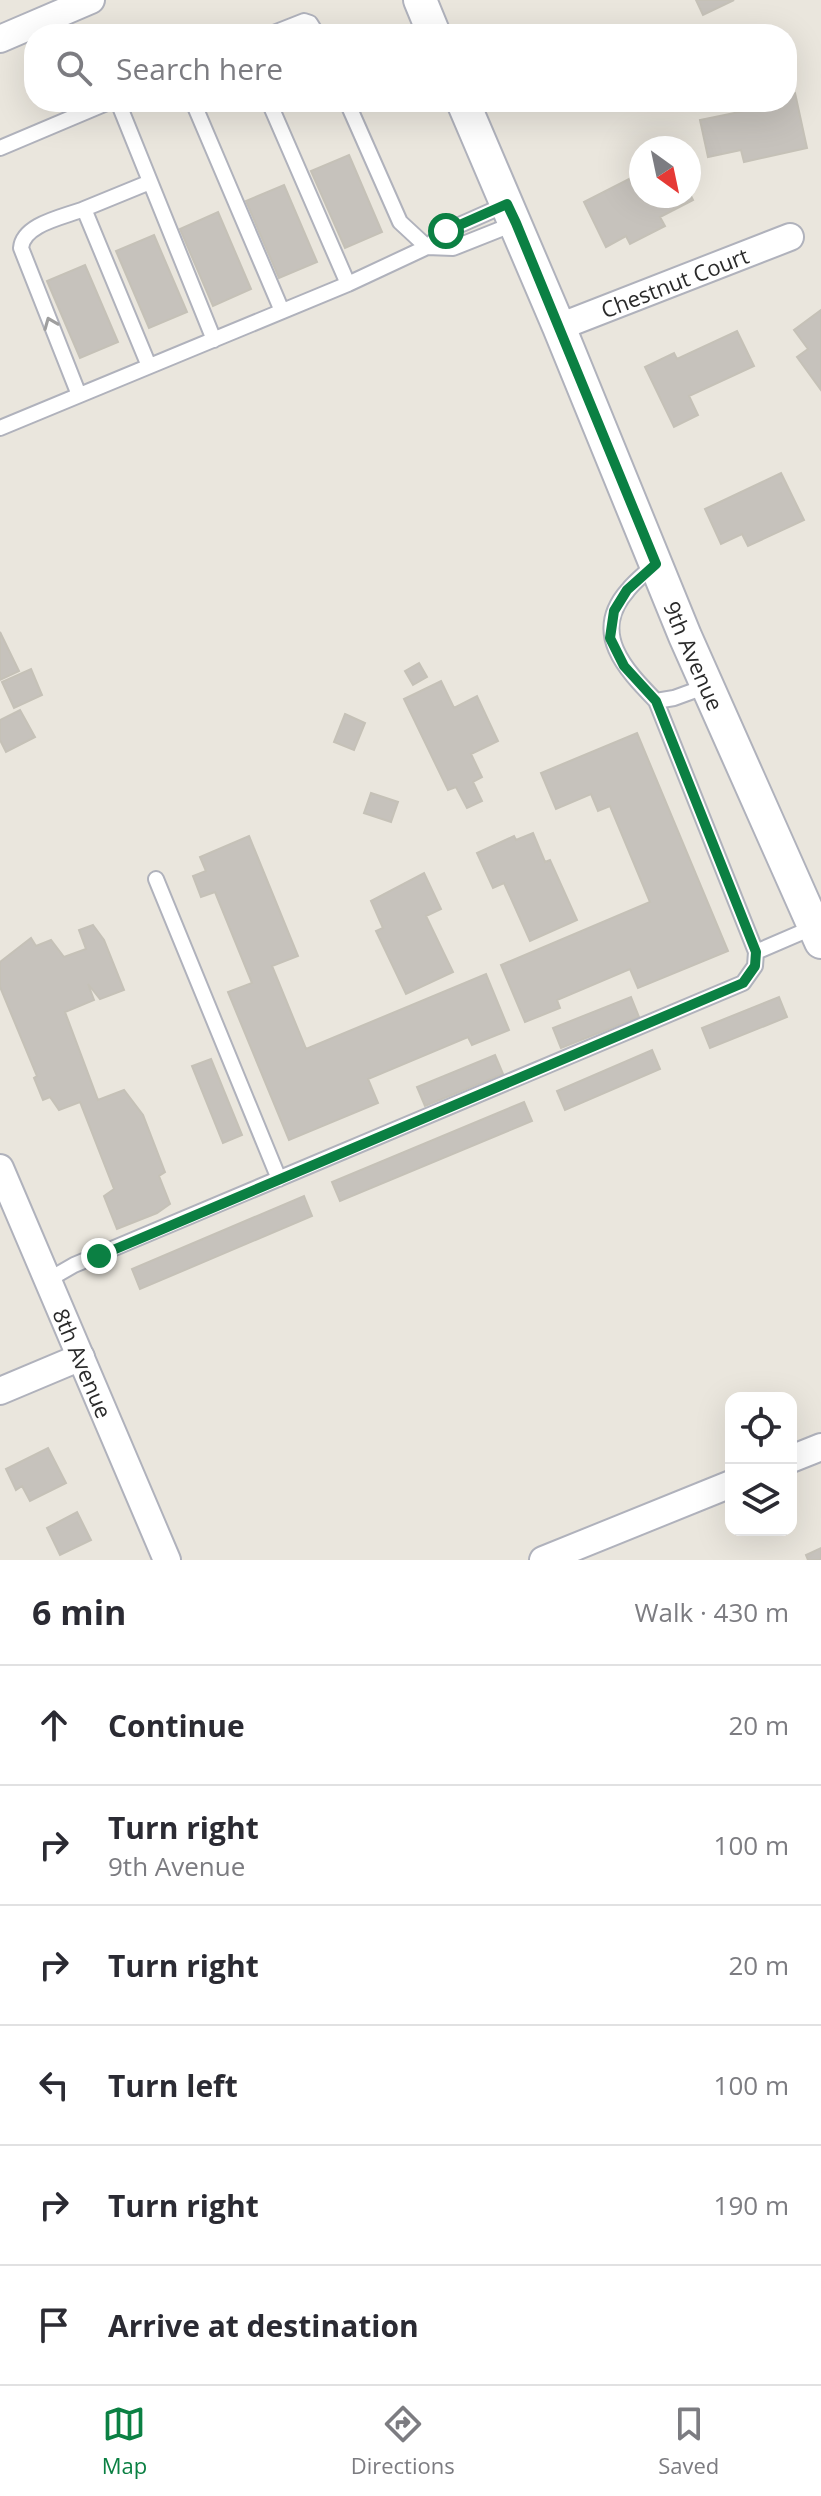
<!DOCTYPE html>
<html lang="en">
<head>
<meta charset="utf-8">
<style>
  :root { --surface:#fff; --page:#f7f7f7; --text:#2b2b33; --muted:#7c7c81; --line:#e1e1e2; --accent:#0b8043 }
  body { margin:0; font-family:"Open Sans",sans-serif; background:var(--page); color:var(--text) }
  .controls { position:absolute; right:24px; bottom:24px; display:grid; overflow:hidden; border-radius:16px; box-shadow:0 8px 32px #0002 }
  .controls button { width:72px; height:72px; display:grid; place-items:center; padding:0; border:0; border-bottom:2px solid var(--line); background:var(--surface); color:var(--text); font:40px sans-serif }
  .compass { position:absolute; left:629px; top:136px; width:72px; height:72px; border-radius:50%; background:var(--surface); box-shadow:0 8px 32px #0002; rotate:147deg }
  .stop { position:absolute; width:24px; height:24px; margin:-18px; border:6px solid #0b8043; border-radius:50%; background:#fff }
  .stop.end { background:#0b8043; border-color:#fff; box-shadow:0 2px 8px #0008 }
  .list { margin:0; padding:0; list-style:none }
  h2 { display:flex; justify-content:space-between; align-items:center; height:104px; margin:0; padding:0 32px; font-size:34px }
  h2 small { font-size:26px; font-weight:400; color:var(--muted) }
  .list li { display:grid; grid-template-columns:52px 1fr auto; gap:24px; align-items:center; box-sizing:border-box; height:120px; padding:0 32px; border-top:2px solid var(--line) }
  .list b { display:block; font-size:30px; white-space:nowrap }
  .list p { margin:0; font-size:26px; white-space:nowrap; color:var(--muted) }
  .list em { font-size:26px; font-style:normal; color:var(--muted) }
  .icon { flex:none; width:44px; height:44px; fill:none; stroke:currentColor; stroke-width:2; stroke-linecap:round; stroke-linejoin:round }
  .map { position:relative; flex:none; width:821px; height:1560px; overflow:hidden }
  .search { position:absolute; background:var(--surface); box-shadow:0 8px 32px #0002; left:24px; right:24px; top:24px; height:88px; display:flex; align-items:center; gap:20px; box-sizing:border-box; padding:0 28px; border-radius:32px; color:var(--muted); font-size:30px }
  .sheet { height:824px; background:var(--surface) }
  nav { display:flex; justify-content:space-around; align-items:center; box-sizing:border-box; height:112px; border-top:2px solid var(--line); background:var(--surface); font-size:22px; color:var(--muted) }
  nav a { display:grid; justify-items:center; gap:4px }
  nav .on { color:var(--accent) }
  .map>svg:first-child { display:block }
  .building { fill:#c6c2bc; stroke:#c5c1b7; stroke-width:2 }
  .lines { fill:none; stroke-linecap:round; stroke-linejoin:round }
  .service-casing { stroke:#b0b2bc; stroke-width:18 }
  .minor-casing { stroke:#b0b2bc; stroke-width:30 }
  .tertiary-casing { stroke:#b0b2bc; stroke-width:36 }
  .service { stroke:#fff; stroke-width:14 }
  .minor { stroke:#fff; stroke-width:26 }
  .tertiary { stroke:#fff; stroke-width:32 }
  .oneway { stroke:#9f9f9f }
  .route { stroke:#0b8043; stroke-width:10 }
  .labels { text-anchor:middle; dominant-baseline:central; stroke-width:7; stroke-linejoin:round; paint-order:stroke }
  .street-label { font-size:22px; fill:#2a2a2a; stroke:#fff }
</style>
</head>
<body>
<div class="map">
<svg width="821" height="1560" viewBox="0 0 821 1560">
  <rect width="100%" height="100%" fill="#eae6dd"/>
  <path class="building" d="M696,0H734L703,15Z
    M795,93L807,148L744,162L741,150L708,157L700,120L754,109L753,102H787V95Z
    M349,155L382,232L345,248L311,171Z
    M641,173V196H689V192L693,200L660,217L665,226L630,244L626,236L606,247L584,202Z
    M284,185L317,262L279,278L246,201Z
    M218,212L251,289L213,306L180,229Z
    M154,235L187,312L149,328L116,251Z
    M85,265L118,342L80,358L47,281Z
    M821,310V390L797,357L808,349L794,330Z
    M737,331L754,366L689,396L698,415L674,427L645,367L674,353L677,359Z
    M781,473L804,520L748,546L742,534L721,544L705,509Z
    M0,632L19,671L0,680Z
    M419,663L427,677L413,685L405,671Z
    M31,669L42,695L14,708L2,682Z
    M441,681L454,708L477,696L498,741L471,754L482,777L473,782L482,801L467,808L456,787L448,790L404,699Z
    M20,710L35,737L6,752L0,740V720Z
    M345,714L365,723L354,750L334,742Z
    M637,733L728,951L638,988L630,969L557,1000L560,1008L525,1022L501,965L650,902L610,806L598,811L591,794L556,809L541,773Z
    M371,793L398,802L391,822L364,813Z
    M533,833L545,862L550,860L577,920L530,941L504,883L493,888L477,853L514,836L516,840Z
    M249,836L298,956L272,966L306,1049L486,974L509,1030L472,1045L468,1037L368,1079L378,1103L289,1140L228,992L252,983L215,892L201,897L193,876L206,871L200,857Z
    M424,873L441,909L426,916L453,972L406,994L376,931L383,928L371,901Z
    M93,925L104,940L124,990L100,999L88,984L94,1000L65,1012L98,1100L124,1090L143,1115L165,1172L159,1176L170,1204L157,1213L117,1229L104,1196L114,1189L80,1102L59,1110L50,1097L43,1100L34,1078L37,1076L0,987V962L31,938L36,946L51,940L64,957L86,949L79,930Z
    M631,997L639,1017L561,1048L553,1028Z
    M779,997L787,1017L710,1048L702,1028Z
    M652,1050L660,1069L565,1110L557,1091Z
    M495,1055L503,1074L425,1106L417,1087Z
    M211,1059L242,1135L223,1143L192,1066Z
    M524,1102L532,1121L340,1201L332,1182Z
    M304,1196L312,1216L140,1289L132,1269Z
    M48,1448L66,1483L30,1501L22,1486L16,1490L6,1469Z
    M77,1512L91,1540L60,1555L47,1528Z
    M821,1548V1560H808L806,1555Z"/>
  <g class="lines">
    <defs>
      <path id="service" d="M271,34L304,21L310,23L317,34
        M118,102L214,340
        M193,102L282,311
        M269,102L348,284
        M0,148L109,102
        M507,204L446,231L427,247L453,248L516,223
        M149,366L84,209L150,182
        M79,395L21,248C23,224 64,217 84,209
        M0,428L348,284L427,247L400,222L347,102
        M655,564C646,573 636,580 628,590C590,633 625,669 656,701L674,698L707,686
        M156,879L279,1179
        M756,952L814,927
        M48,1280L74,1265L743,983L755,966L756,952L656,701"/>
      <g id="minor">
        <path d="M0,39L91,0"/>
        <path id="s1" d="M559,327L790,237"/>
        <path id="s2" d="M0,1168L167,1560"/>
        <path d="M0,1391L81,1357"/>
        <path d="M791,1459L821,1447"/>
        <path d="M543,1560L731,1484"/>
      </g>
      <g id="tertiary">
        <path d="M420,0L434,34"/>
        <path id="s3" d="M463,102L559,327L685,636L821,942"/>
      </g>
    </defs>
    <use href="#service" class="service-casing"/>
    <use href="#minor" class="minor-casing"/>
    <use href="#tertiary" class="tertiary-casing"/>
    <use href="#service" class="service"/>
    <use href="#minor" class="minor"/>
    <use href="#tertiary" class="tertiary"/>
  </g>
  <defs><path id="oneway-chevron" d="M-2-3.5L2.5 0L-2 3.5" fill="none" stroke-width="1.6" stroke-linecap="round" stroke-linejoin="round" transform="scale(2)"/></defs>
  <use class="oneway" href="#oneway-chevron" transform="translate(50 323) rotate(-112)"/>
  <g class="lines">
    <path class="route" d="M99,1256L743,983L755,966L756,952L656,701L624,666L610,638L614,611L627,590L656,564L516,223L507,204L446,231"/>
  </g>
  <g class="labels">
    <g class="street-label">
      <text stroke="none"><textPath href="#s1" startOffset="124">Chestnut Court</textPath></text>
      <text stroke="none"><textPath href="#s3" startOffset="600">9th Avenue</textPath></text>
      <text stroke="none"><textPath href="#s2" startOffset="212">8th Avenue</textPath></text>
    </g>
  </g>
</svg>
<div class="controls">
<button><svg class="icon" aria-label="locate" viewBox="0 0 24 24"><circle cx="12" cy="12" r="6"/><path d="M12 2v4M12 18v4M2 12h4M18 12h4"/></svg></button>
<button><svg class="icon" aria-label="layers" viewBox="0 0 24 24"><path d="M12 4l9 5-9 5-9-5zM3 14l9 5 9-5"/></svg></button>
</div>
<svg class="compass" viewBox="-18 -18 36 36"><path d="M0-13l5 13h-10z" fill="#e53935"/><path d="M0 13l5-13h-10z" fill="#7c7c81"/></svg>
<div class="stop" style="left:446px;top:231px"></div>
<div class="stop end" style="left:99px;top:1256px"></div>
<div class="search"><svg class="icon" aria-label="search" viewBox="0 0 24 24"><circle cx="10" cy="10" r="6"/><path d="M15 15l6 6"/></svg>Search here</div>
</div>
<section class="sheet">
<h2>6 min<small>Walk · 430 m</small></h2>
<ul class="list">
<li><svg class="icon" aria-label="ahead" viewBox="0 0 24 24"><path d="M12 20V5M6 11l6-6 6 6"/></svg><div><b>Continue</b></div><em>20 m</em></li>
<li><svg class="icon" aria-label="right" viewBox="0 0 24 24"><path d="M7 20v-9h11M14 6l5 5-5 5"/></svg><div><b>Turn right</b><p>9th Avenue</p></div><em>100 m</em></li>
<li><svg class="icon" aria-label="right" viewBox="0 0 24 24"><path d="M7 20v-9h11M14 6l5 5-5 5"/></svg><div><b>Turn right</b></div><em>20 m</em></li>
<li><svg class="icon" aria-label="left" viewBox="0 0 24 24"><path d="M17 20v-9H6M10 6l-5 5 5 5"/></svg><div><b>Turn left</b></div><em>100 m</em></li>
<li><svg class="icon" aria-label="right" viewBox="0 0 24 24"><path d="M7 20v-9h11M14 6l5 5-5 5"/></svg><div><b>Turn right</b></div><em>190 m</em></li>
<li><svg class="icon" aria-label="arrive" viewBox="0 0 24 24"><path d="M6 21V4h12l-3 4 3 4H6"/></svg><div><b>Arrive at destination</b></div></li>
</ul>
</section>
<nav>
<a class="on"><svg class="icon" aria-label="map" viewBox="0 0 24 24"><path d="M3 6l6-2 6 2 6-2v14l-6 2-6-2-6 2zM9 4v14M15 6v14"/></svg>Map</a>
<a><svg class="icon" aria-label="directions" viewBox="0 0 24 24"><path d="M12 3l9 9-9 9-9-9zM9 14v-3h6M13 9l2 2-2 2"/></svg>Directions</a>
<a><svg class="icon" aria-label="saved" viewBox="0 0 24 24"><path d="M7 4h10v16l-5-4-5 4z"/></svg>Saved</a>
</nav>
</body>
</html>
